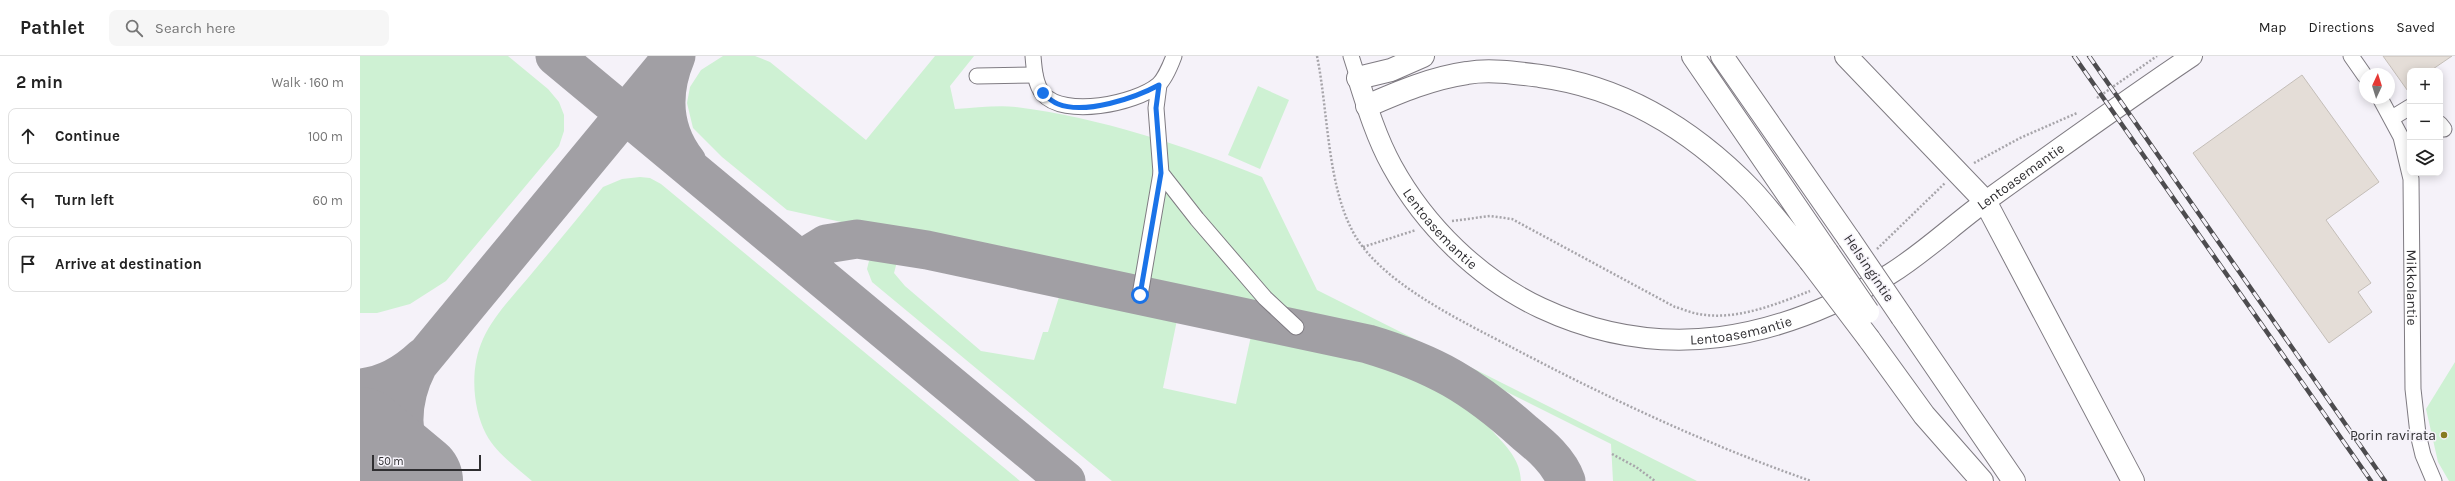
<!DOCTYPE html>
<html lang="en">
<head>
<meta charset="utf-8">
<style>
  :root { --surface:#fff; --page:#f6f6f6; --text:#222; --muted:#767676; --line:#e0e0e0 }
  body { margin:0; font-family:Karla,sans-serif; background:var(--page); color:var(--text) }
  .controls { position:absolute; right:12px; top:12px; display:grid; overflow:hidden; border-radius:8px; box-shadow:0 2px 10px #0003 }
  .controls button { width:36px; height:36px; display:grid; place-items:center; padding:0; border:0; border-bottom:1px solid var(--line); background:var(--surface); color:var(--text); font:20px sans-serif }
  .compass { position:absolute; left:1999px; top:12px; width:36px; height:36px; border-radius:50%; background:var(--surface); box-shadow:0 2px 10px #0003; rotate:4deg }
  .scale { position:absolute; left:12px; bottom:10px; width:109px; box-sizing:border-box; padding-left:4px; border:2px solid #2f2e31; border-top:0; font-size:11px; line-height:14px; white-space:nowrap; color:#2f2e31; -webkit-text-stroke:3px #f5f2f9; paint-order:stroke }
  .stop { position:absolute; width:12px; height:12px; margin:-9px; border:3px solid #1a73e8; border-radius:50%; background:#fff }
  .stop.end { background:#1a73e8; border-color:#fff; box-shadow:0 1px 4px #0008 }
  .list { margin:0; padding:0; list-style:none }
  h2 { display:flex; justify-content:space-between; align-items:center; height:52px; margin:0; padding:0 16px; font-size:17px }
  h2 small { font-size:13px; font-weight:400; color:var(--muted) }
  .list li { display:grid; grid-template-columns:26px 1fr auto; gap:12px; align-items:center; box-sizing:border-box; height:56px; margin:0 8px 8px; padding:0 8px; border:1px solid var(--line); border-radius:8px }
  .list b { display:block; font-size:15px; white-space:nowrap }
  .list em { font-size:13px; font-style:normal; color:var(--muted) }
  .icon { flex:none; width:22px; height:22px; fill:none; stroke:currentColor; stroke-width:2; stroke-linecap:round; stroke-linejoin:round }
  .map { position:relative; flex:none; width:2095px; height:425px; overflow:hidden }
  header { display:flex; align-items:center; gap:24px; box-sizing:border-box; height:56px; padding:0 20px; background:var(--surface); border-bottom:1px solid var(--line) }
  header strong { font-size:19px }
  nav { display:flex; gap:22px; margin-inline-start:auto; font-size:14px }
  .search { width:280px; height:36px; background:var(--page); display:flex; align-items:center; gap:10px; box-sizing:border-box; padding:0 14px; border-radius:8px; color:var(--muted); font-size:15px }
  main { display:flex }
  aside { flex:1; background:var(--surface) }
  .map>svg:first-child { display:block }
  .green { fill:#cef1d3 }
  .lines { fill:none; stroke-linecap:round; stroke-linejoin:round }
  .taxiway { stroke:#a19fa4; stroke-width:39 }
  .runway { stroke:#a19fa4; stroke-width:98 }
  .building { fill:#e4ddd7; stroke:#c4beb8 }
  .minor-casing { stroke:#7f7b82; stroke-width:17 }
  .major-casing { stroke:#7f7b82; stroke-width:22 }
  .highway-casing { stroke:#7f7b82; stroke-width:24 }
  .path { stroke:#a7a5aa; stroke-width:2.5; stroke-dasharray:2 2; stroke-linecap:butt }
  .minor { stroke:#fff; stroke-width:15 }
  .major { stroke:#fff; stroke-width:20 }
  .highway { stroke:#fff; stroke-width:22 }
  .rail-casing { stroke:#4d4c4f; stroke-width:4.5 }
  .rail { stroke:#f5f2f9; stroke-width:3; stroke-dasharray:9; stroke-linecap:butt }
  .highway-bridge-casing { stroke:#7f7b82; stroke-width:24; stroke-linecap:butt }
  .highway-bridge { stroke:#fff; stroke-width:22 }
  .route { stroke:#1a73e8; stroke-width:5 }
  .poi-dot { fill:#877b21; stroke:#f5f2f9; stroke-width:1.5 }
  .labels { text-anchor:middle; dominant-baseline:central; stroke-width:3; stroke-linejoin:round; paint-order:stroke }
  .street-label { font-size:14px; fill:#2f2e31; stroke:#f5f2f9 }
  .poi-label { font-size:14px; fill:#2f2e31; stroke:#f5f2f9; text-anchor:end }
</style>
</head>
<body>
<header>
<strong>Pathlet</strong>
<div class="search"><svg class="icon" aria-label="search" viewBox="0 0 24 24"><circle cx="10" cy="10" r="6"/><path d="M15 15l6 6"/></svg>Search here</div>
<nav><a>Map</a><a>Directions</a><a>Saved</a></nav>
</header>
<main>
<aside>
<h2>2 min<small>Walk · 160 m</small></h2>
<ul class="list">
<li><svg class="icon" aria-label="ahead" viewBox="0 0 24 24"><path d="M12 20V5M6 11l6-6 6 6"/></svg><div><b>Continue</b></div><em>100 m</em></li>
<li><svg class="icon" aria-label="left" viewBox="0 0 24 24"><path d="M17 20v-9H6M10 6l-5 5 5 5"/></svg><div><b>Turn left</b></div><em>60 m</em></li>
<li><svg class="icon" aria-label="arrive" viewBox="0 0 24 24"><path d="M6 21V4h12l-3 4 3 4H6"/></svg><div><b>Arrive at destination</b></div></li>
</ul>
</aside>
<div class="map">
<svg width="2095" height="425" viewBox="0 0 2095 425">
  <rect width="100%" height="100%" fill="#f5f2f9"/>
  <path class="green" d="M0,0H148L188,33L199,46L204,59V75L199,90L86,225L50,248L17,257H0Z
    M363,0H395L410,6L506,84L575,0H614L590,30L595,53C615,52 637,49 656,51C741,62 823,89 902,121L957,234L1337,425H1253L1251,388L1045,285L1010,272L685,203L659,194L624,187L574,179L531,177L427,154L362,101L333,72L327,47L330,31L341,14Z
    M898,30L929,44L900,113L868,99Z
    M280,121L290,122L301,128L660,425H172C156,411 136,397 126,378C112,351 110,311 123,283C133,261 152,241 168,222C193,192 218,162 243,131L262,123Z
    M519,198L538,202L534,217L545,230L621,295L674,304L683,276H688L699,241L817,264L803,332L876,348L891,280C961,294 1037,303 1098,344C1113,353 1125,366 1136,379C1149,393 1160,405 1161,425H752L512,226L507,213L509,205Z
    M2095,306V425H2089L2078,406L2066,353Z"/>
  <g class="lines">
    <path class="taxiway" d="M195,0L706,425
      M316,0C301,36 302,74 327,106
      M440,204L466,188L497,183L567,194L1008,288C1075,308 1113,330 1165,377C1181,390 1199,405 1206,425
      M0,332C24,330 46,317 63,301
      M62,425C39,387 38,348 58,309L313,0"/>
    <path class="runway" d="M0,380L54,425"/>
  </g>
  <path class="building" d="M2023,0H2092L2070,15H2050V38Z
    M1942,19L2019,126L1966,164L2011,227L1998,236L2012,256L1969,287L1833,97Z"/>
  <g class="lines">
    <defs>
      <g id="minor">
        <path d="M673,0C674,12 675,28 683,38C704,62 775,48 798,29C804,24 811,8 814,0"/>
        <path d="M991,0L998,22"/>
        <path d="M1991,0L2005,20"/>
        <path d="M617,20L675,19"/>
        <path d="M799,29L796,52L801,117L837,163L905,242L936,271"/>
        <path id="s1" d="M2020,42L2041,81L2051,123L2053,333L2058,378L2063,399L2074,425"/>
        <path d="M2032,62L2050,51"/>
        <path d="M2080,68L2084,73"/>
        <path d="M780,239L801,117"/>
      </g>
      <g id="major">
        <path id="s2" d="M998,22C1007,51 1017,83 1032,110C1065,170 1119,223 1181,252C1303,309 1418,284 1530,218C1564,197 1594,168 1626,145C1694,96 1762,47 1832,0"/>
      </g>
      <path id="highway" d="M1333,0L1467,196
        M1362,0L1489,183
        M1486,0L1625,145L1773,425
        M998,22L1031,14L1063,0
        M1007,50C1039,36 1072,22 1107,17C1130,13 1157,17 1180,20C1263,31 1334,75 1392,135C1412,157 1431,182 1450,205
        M1542,261L1654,425
        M1509,283L1564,359L1622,425"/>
    </defs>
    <use href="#minor" class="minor-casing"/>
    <use href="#major" class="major-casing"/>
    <use href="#highway" class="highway-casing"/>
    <path class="path" d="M957,0C968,54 967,126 992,174C1018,226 1102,265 1153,292C1250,343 1348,389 1451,425
      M1737,42L1797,0
      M1614,107L1660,82L1717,57
      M1092,165L1130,160L1152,163L1315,251C1323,253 1331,257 1339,258C1376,265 1417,248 1450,235
      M1003,191L1056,174
      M1517,193L1585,127
      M1252,398L1276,411L1295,425"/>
    <use href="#minor" class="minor"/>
    <use href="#major" class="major"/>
    <use href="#highway" class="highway"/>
    <defs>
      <path id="rail" d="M1714,0L2011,425
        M1729,0L2025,425"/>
    </defs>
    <use href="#rail" class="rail-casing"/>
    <use href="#rail" class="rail"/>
    <defs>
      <path id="highway-bridge" d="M1489,183L1542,261
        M1467,196L1508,256
        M1450,205L1509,283"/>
    </defs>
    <use href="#highway-bridge" class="highway-bridge-casing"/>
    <use href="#highway-bridge" class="highway-bridge"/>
  </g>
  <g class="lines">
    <path class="route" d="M683,37C687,41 693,46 698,48C725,59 775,42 799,29L796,52L801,117L780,239"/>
  </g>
  <circle class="poi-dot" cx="2084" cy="379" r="4"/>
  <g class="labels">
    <g class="street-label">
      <text stroke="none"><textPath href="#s2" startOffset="833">Lentoasemantie</textPath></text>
      <text stroke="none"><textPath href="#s2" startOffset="174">Lentoasemantie</textPath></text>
      <text transform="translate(1509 212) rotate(56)">Helsingintie</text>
      <text stroke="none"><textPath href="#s1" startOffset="196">Mikkolantie</textPath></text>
      <text stroke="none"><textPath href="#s2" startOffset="509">Lentoasemantie</textPath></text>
    </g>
    <g class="poi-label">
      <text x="2076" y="379">Porin ravirata</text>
    </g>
  </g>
</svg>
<div class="controls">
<button>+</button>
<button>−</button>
<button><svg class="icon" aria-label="layers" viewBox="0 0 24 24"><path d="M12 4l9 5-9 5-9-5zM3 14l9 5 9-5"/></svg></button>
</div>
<svg class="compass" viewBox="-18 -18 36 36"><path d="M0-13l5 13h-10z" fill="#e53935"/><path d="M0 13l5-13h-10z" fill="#767676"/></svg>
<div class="scale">50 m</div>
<div class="stop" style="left:780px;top:239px"></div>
<div class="stop end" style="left:683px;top:37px"></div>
</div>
</main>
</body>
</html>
